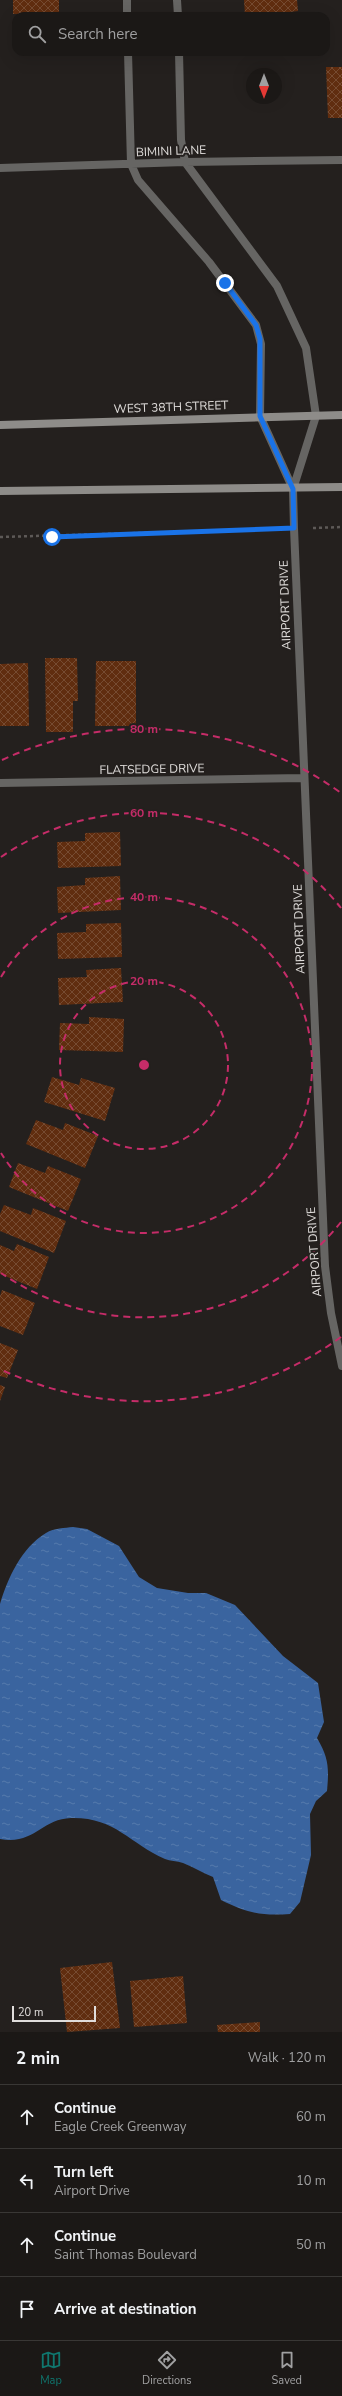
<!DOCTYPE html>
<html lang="en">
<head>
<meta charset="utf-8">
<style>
  :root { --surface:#1b1816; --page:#24211f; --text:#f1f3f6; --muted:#a0a0a1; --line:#393735; --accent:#0f766e }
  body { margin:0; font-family:"Nunito Sans",sans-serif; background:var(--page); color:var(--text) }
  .compass { position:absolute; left:246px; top:68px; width:36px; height:36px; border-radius:50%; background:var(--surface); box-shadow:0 4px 16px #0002; rotate:180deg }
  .scale { position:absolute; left:12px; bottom:10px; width:84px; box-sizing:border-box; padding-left:4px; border:2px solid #e0dddb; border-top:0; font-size:11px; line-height:14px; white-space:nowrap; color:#e0dddb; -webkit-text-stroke:3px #24201e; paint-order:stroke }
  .stop { position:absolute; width:12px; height:12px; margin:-9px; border:3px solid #1a73e8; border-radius:50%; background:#fff }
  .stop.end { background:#1a73e8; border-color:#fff; box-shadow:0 1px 4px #0008 }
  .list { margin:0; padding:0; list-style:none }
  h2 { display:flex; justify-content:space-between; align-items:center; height:52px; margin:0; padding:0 16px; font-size:17px }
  h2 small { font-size:13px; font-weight:400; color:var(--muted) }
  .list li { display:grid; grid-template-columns:26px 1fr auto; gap:12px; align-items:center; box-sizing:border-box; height:64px; padding:0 16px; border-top:1px solid var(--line) }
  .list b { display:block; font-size:15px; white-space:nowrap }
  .list p { margin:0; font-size:13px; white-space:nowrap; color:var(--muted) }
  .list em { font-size:13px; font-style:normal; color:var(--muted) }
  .icon { flex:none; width:22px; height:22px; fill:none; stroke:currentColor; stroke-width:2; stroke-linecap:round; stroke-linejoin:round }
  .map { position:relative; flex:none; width:342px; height:2032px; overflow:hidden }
  .search { position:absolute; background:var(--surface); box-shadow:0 4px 16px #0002; left:12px; right:12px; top:12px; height:44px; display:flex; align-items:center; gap:10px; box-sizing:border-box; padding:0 14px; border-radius:12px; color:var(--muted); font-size:15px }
  .sheet { height:308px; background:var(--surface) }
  nav { display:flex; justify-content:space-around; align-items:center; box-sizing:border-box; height:56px; border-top:1px solid var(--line); background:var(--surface); font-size:11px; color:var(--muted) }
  nav a { display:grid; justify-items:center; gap:2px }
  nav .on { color:var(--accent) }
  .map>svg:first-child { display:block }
  .water { fill:url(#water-ripples) }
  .building { fill:url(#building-cross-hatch) }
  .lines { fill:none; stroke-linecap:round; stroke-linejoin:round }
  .path { stroke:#5d5957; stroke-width:2.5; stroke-dasharray:3 3; stroke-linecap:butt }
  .minor { stroke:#666563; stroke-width:8 }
  .secondary { stroke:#8e8c89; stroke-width:8 }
  .route { stroke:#1a73e8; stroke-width:5 }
  .ring { fill:none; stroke:#c52c68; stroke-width:2; stroke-dasharray:7 5 }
  .labels { text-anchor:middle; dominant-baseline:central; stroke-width:4; stroke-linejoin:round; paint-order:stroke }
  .street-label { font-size:12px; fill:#e0dddb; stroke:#24201e }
  .centre { fill:#c52c68; stroke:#24201e; stroke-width:2 }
  .ring-label { font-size:12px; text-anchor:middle; font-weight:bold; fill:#c52c68; stroke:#24201e; stroke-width:4; stroke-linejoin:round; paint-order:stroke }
</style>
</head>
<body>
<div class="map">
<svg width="342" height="2032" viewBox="0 0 342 2032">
  <defs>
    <pattern id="water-ripples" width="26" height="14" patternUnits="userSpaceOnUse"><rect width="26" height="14" fill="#3a649f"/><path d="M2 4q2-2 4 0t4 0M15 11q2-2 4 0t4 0" fill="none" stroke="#567aac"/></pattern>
    <pattern id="building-cross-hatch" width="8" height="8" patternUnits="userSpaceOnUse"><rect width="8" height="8" fill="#602d0f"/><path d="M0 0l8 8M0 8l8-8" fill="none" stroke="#764b31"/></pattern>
  </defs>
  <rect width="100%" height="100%" fill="#24201e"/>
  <path class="water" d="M73,1527L87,1529L119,1546L139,1577L157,1588L188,1593H206L235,1605L283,1656L318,1683L324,1722L317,1738C329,1758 329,1769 327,1791L316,1801L310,1814L311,1855L300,1902L290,1914C261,1916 247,1913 221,1900L213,1877C203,1873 193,1867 183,1863C177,1861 170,1861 165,1859C129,1843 115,1817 71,1818C41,1819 35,1845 0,1839V1604C8,1578 21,1548 46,1533C54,1528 65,1528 73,1527Z"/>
  <path class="building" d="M13,0H59V13L13,14Z
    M244,0H297L298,11L290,12V16H245Z
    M326,67H342V118H328Z
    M45,658H77L78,701H73V732H46Z
    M96,661H136V726H95Z
    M28,663L29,726H0V664Z
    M120,832L121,866L58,868L57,842L85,841V833Z
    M120,876L121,910L58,913L57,887L85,885V878Z
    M121,923L122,957L58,959L57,933L86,932V924Z
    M121,968L123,1002L59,1005L58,978L87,977L86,970Z
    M89,1017L124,1019L123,1052L59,1050L60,1023L89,1024Z
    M52,1077L79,1085L81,1078L115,1088L105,1121L44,1102Z
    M36,1120L63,1130L65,1123L98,1136L85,1168L26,1144Z
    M18,1163L45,1173L48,1166L81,1179L68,1211L9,1187Z
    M4,1205L31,1215L33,1208L66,1221L54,1253L0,1231V1214Z
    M17,1244L49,1257L37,1289L0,1274V1245L14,1251Z
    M2,1290L35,1303L23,1335L0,1326V1296Z
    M0,1343L18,1350L7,1378L0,1376Z
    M0,1385L5,1387L0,1401Z
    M112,1962L120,2028L67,2032L60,1968Z
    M183,1976L187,2023L134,2027L130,1981Z
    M260,2022V2032H218L217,2025Z"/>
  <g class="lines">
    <path class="path" d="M313,528L342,527
      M0,537L276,529"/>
    <path class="minor" d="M127,0V16
      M177,0L178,16
      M128,52L131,164L138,180L209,262L256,325L261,344L260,416L293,489
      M179,52L181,140L185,162L277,286L306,348L316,416L293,489L294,528L325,1266L331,1313L342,1366
      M0,168L185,162L342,160
      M0,783L304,778"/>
    <path class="secondary" d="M0,425L342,415
      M0,491L342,487"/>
  </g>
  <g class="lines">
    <path class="route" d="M52,537L294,528L293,489L260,416V339L256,325L225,283"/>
  </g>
  <g class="ring">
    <circle cx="144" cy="1065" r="84"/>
    <path d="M1 977A168 168 0 1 1 1 1153"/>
    <path d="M341 1222A252 252 0 0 1 1 1273M1 857A252 252 0 0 1 341 908"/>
    <path d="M341 1337A336 336 0 0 1 2 1370M2 760A336 336 0 0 1 341 793"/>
  </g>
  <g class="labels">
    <g class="street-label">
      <text transform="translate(171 151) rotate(-2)">BIMINI LANE</text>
      <text transform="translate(171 407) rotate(-2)">WEST 38TH STREET</text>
      <text transform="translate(285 605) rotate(-92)">AIRPORT DRIVE</text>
      <text transform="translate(152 769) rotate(-1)">FLATSEDGE DRIVE</text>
      <text transform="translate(299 929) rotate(-92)">AIRPORT DRIVE</text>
      <text transform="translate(314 1252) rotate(-94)">AIRPORT DRIVE</text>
    </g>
  </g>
  <circle cx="144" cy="1065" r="6" class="centre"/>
  <g class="ring-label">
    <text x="144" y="733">80 m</text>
    <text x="144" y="817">60 m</text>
    <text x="144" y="901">40 m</text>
    <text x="144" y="985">20 m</text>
  </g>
</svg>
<svg class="compass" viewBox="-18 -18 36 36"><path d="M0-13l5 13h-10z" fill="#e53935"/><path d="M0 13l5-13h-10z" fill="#a0a0a1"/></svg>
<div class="scale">20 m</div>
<div class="stop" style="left:52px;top:537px"></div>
<div class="stop end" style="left:225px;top:283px"></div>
<div class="search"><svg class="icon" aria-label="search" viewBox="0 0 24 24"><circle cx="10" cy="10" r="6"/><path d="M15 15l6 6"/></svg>Search here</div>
</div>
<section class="sheet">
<h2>2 min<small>Walk · 120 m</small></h2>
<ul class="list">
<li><svg class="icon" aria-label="ahead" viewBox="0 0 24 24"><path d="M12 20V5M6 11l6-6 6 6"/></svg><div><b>Continue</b><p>Eagle Creek Greenway</p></div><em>60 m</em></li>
<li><svg class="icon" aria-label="left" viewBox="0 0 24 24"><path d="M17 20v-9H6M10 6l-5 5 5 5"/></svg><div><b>Turn left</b><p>Airport Drive</p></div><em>10 m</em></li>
<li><svg class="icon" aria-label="ahead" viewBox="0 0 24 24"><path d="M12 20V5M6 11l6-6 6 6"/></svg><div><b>Continue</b><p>Saint Thomas Boulevard</p></div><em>50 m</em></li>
<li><svg class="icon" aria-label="arrive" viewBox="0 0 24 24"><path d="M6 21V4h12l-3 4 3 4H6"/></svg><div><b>Arrive at destination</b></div></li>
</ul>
</section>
<nav>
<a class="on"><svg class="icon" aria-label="map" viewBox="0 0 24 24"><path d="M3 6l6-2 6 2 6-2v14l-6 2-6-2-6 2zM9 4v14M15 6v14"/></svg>Map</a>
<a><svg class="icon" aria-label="directions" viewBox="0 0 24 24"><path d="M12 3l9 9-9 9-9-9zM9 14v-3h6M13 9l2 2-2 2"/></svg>Directions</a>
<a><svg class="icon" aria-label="saved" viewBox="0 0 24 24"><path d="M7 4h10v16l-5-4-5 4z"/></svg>Saved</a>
</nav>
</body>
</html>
